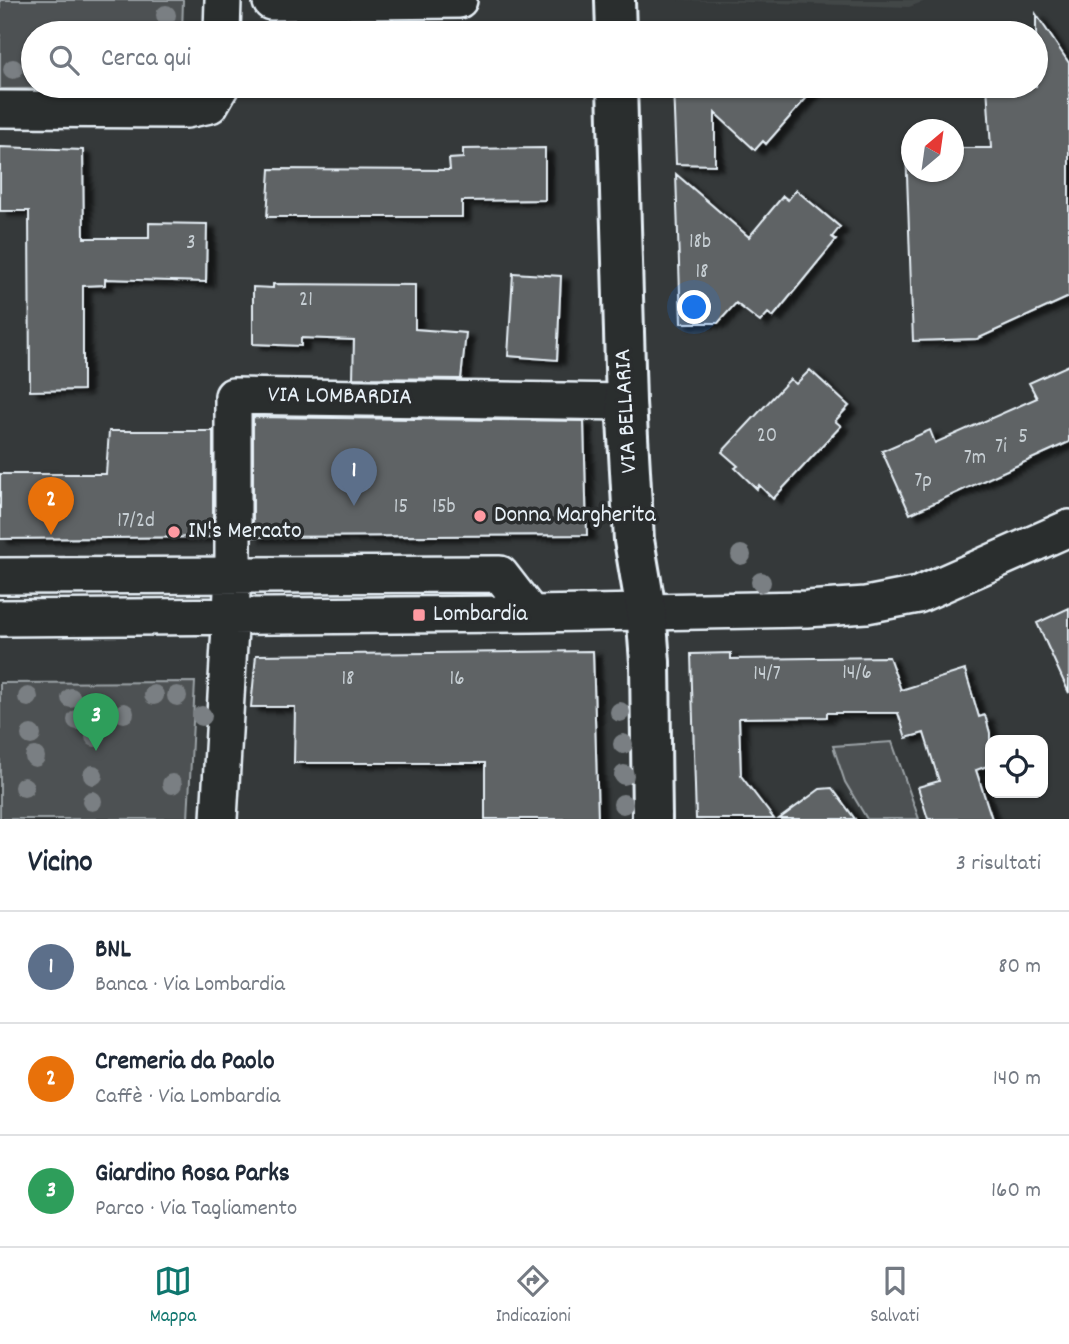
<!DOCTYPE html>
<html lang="it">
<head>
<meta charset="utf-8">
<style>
  :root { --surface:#fff; --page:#f2f2f3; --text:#1f2937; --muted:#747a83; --line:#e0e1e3; --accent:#0f766e }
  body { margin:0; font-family:Dekko,sans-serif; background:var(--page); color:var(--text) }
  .controls { position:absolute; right:21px; bottom:21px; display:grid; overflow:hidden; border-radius:14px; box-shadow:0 2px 5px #0004 }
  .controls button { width:63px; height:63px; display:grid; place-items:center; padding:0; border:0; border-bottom:2px solid var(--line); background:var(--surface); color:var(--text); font:35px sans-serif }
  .compass { position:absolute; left:901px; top:119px; width:63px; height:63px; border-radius:50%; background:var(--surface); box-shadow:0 2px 5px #0004; rotate:29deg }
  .you { position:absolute; left:695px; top:308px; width:24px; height:24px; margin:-18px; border:5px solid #fff; border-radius:50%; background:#1a73e8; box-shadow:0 0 0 10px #1a73e833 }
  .badge { display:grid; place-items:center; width:46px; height:46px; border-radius:50%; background:var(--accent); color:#fff; font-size:23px; font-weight:700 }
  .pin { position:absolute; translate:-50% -58px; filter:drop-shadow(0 2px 4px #0008) }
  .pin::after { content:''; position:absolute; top:37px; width:24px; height:21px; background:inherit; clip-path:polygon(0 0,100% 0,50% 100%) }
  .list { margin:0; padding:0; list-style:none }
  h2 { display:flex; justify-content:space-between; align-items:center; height:91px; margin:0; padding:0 28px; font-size:30px }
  h2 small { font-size:23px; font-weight:400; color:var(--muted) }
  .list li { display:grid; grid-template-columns:46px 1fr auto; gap:21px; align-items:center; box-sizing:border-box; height:112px; padding:0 28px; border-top:2px solid var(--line) }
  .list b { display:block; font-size:26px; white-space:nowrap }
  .list p { margin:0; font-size:23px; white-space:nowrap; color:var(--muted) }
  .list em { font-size:23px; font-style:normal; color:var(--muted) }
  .icon { flex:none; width:38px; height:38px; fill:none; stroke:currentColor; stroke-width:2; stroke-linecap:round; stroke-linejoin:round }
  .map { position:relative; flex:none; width:1069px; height:819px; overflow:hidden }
  .search { position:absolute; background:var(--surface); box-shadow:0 2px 5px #0004; left:21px; right:21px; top:21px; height:77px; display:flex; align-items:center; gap:18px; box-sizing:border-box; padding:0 24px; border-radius:38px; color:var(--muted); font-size:26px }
  .sheet { height:427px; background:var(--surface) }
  nav { display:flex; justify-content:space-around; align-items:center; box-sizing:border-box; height:98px; border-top:2px solid var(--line); background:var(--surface); font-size:19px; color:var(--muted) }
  nav a { display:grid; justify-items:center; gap:4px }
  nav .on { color:var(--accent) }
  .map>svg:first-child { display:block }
  .built { fill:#424647 }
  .green { fill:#4d5152; stroke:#9aa1a5; stroke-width:2 }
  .building { fill:#5f6365; stroke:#e8f1f8; stroke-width:2; filter:url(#shadow) }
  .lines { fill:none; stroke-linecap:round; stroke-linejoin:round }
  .street-casing { stroke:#e8f1f8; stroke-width:40 }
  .secondary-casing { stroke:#e8f1f8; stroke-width:44 }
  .street { stroke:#2a2d2e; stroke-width:35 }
  .secondary { stroke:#2a2d2e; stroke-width:38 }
  .tree { fill:#7a7f83 }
  .poi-dot { fill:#ff9aa2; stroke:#2a2d2e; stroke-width:2.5 }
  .labels { text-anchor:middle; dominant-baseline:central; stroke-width:7; stroke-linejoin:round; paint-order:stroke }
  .number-label { font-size:21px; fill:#c6ced3 }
  .street-label { font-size:24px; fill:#e8f1f8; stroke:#2a2d2e }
  .poi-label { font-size:24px; fill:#e8f1f8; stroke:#2a2d2e; text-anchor:start }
</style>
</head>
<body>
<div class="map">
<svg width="1069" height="819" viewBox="0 0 1069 819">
  <defs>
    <filter id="shadow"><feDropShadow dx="8" dy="4.5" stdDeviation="2" flood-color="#0009"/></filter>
  </defs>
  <rect width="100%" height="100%" fill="#35393a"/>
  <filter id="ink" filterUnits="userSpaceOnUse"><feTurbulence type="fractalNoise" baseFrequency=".0143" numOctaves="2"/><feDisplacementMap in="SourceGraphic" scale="14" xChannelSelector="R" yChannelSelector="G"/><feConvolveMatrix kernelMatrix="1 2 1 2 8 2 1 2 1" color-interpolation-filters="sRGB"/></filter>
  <g filter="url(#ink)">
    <path class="built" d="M678,0H928L909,7Z"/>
    <path class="green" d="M0,0H183L182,33H33V86H182V88L0,89Z
      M195,682L188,819H0V683Z
      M892,742L919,819H867L845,782L833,746Z"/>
    <path class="building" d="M1036,14L1069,63V297L977,339L913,341L906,148H912V172H954V148H991L987,86H1036Z
      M673,86H817L766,144L763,141L755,150L715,113V165L676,164Z
      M0,147L83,150L84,238H149V223L207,224L206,282L105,279V285L83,286V390L30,391L29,211H0Z
      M545,148V200L462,201V217H267L270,169L450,170L449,159L463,158V149Z
      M676,174L749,237L783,196L788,200L796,190L840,227L832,237L836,240L773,317L768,313L760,322L736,303L718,323H681Z
      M513,273L561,276L557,360L508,356Z
      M273,284L415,285V329L466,333L461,379L353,378L354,340L301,338V346L253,344V287L273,288Z
      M1069,365V442L910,514L882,451L930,430L935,443L1037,398L1029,383Z
      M810,370L849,406L835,421L841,426L773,499L759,485L757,489L735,468L738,466L722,452L790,379L796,384Z
      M253,417L584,421L587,535L253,537Z
      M109,431H213V537L0,539V474H106Z
      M1069,608V693L1037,623Z
      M593,651L598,819H485V763H294L295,707H251L256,655Z
      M731,653V659L889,657L901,690L965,670L979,717L985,715L990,733V765L976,770L992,819H928L918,787L939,781L924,733L906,738L898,713H827V717L739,718L741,776L774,819H696L691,654Z
      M832,788L855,819H779L820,789Z"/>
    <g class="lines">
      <defs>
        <path id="street" d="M271,2L459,0
          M222,33L223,0
          M0,109L186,110L210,105L221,86
          M0,576L500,574L531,614
          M0,618L531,614L807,609L866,605L918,595L1069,528
          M219,819L233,575V396L626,402"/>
        <path id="secondary" d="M615,0L616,33
          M617,86L626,402L634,540L646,610L650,662L652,819"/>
      </defs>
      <use href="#street" class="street-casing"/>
      <use href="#secondary" class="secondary-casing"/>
      <use href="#street" class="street"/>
      <use href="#secondary" class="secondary"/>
    </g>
    <g class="tree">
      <circle cx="166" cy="15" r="10"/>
      <circle cx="13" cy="69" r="10"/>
      <circle cx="741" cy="555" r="10"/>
      <circle cx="761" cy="582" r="10"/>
      <circle cx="154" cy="695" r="10"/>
      <circle cx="177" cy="696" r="10"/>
      <circle cx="28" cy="697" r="10"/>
      <circle cx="71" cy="698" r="10"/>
      <circle cx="620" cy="712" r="10"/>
      <circle cx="124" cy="713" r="10"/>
      <circle cx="202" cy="716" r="10"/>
      <circle cx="77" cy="720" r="10"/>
      <circle cx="31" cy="735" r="10"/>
      <circle cx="95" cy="737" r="10"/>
      <circle cx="623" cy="744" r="10"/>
      <circle cx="35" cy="757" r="10"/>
      <circle cx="93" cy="775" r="10"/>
      <circle cx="624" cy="775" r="10"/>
      <circle cx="172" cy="784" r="10"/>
      <circle cx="24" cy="787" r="10"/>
      <circle cx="92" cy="801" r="10"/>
      <circle cx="623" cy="804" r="10"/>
    </g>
  </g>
  <g class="poi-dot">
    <circle cx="480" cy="516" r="7"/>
    <circle cx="174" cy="532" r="7"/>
    <rect x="412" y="608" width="14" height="14" rx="3.5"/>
  </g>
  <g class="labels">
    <g class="number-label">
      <text x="700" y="243">18b</text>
      <text x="191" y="244">3</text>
      <text x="702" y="273">18</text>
      <text x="306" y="301">21</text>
      <text x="767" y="437">20</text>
      <text x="1023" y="438">5</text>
      <text x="1001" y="448">7i</text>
      <text x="975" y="459">7m</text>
      <text x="923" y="482">7p</text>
      <text x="401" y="508">15</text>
      <text x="444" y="508">15b</text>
      <text x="136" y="522">17/2d</text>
      <text x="857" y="674">14/6</text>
      <text x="767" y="675">14/7</text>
      <text x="348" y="680">18</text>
      <text x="457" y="680">16</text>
    </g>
    <g class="street-label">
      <text transform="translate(340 397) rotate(1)">VIA LOMBARDIA</text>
      <text transform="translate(627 411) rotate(-93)">VIA BELLARIA</text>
    </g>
    <g class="poi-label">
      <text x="494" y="516">Donna Margherita</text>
      <text x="188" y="532">IN's Mercato</text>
      <text x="433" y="615">Lombardia</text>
    </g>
  </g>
</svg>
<div class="controls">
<button><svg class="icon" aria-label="locate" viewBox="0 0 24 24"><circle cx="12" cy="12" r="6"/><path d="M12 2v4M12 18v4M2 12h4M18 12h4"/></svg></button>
</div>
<svg class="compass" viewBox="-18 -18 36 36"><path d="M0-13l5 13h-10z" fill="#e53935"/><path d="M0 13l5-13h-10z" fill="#747a83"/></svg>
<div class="you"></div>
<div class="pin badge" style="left:354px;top:506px;background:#5c6f8a">1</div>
<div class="pin badge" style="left:51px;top:535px;background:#e8710a">2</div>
<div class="pin badge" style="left:96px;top:751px;background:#2e9e5b">3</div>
<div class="search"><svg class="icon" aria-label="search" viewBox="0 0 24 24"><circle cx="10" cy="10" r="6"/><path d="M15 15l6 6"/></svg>Cerca qui</div>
</div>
<section class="sheet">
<h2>Vicino<small>3 risultati</small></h2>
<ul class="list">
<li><span class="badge" style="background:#5c6f8a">1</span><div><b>BNL</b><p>Banca · Via Lombardia</p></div><em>80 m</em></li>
<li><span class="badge" style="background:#e8710a">2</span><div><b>Cremeria da Paolo</b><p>Caffè · Via Lombardia</p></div><em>140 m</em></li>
<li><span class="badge" style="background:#2e9e5b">3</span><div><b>Giardino Rosa Parks</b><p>Parco · Via Tagliamento</p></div><em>160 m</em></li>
</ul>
</section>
<nav>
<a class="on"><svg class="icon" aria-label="map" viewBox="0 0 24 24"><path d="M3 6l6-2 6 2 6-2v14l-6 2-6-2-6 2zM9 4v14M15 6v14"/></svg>Mappa</a>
<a><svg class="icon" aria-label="directions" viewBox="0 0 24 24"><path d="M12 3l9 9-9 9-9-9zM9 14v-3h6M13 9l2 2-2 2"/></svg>Indicazioni</a>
<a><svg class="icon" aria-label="saved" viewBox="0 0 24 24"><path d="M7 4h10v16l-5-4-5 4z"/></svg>Salvati</a>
</nav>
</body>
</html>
